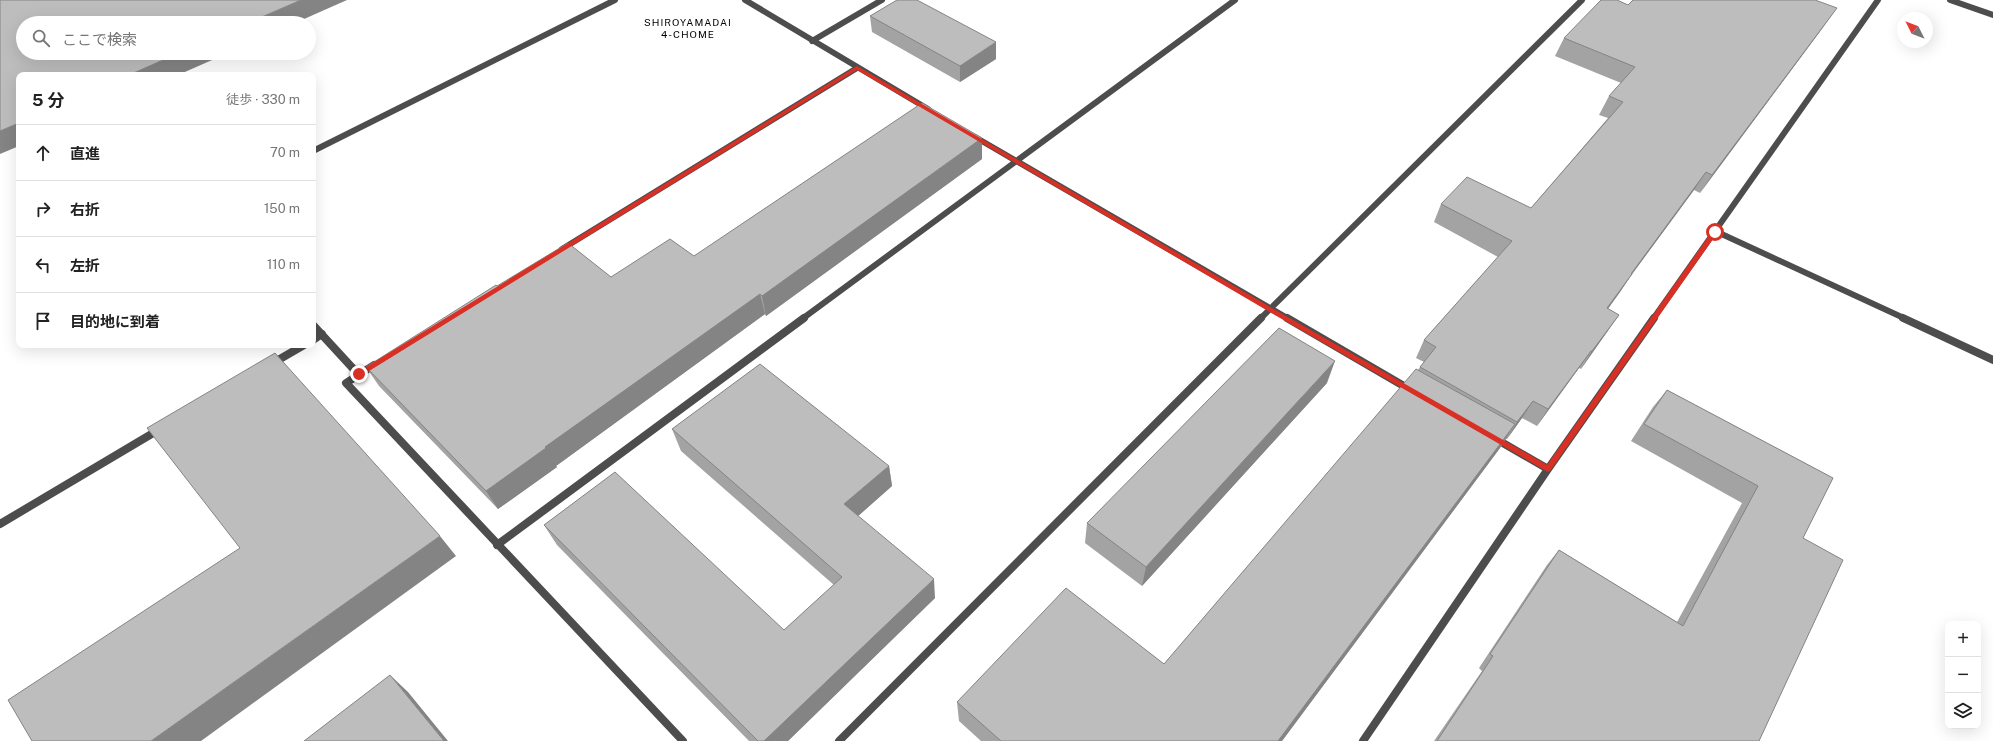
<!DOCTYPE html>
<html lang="ja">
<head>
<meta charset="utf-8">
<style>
  :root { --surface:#fff; --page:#f2f2f2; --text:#222; --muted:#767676; --line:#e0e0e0 }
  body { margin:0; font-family:"Public Sans","Noto Sans JP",sans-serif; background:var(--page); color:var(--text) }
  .controls { position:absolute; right:12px; bottom:12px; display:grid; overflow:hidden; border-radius:8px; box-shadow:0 4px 16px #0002 }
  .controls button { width:36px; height:36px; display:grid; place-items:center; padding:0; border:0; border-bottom:1px solid var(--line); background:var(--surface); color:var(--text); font:20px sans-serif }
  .compass { position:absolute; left:1897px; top:12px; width:36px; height:36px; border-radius:50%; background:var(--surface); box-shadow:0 4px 16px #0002; rotate:312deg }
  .stop { position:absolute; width:12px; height:12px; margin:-9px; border:3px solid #d93025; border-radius:50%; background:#fff }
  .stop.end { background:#d93025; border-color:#fff; box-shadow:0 1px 4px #0008 }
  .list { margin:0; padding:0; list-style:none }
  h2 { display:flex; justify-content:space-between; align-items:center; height:52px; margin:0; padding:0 16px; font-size:17px }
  h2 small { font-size:13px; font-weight:400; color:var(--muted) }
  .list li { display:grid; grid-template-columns:26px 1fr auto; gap:12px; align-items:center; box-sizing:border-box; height:56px; padding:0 16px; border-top:1px solid var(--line) }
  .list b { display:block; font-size:15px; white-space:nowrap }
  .list em { font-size:13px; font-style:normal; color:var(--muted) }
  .icon { flex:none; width:22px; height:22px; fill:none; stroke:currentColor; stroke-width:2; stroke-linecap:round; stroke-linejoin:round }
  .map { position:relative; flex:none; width:1993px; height:741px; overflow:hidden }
  .search { position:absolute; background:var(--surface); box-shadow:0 4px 16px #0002; left:16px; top:16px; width:300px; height:44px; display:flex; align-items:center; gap:10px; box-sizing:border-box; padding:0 14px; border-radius:22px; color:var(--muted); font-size:15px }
  .panel { position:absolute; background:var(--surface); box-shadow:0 4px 16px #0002; left:16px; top:72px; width:300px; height:276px; border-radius:8px }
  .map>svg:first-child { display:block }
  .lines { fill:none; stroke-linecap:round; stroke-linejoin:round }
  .minor-far1 { stroke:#4d4d4d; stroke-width:6 }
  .minor { stroke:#4d4d4d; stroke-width:8 }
  .wall { fill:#a3a3a3 }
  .shaded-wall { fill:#848484 }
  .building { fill:#bdbdbd; stroke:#848484 }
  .route { fill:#d93025 }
  .labels { text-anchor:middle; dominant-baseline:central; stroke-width:3.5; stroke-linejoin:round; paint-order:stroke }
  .far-neighbourhood-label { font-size:10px; letter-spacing:1px; fill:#000; stroke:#fff }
</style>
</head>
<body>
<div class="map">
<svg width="1993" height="741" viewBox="0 0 1993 741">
  <rect width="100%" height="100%" fill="#fff"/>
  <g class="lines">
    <path class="minor-far1" d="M745,0L928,109
      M1950,0L1993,15
      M812,41L882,0
      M975,137L1289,319
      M313,151L615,0
      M1715,231L1906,319
      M562,249L857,68
      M802,319L1235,0
      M1260,319L1582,0
      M1653,319L1878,0"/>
    <path class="minor" d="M1287,318L1409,389
      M1903,318L1993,360
      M313,325L359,375
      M313,340L322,334
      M273,363L304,345
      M374,365L346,383L683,741
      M1496,439L1548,469
      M0,524L160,429
      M497,545L804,318
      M839,741L1261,318
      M1363,741L1548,469L1654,318"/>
  </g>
  <path class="wall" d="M1628,5L1824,26L1700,193L1694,190L1632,274L1620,292L1608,309L1619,315L1607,332L1581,369L1579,368L1537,426L1522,418L1507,439H1506L1500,448L1282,741H981L959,721L957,702L1164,664L1418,370L1420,367L1424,362L1416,358L1424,340L1498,257L1434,222L1441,204L1531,208L1608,118L1599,115L1609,96L1621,83L1555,56L1564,38Z
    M870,16L996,59L960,82L872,32Z
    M982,159L766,316L765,314L556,466L557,467L498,509L379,386L366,367L497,286L611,277L694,256Z
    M1327,383L1142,586L1085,543L1087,523Z
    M1667,390L1833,478L1803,538L1759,741H1434L1482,671L1479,668L1547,565L1559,550L1677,622L1742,503L1631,441L1653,407Z
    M672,429L889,466L892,486L858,516L935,598L788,741H749L557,545L544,525L784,630L834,585L681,451Z"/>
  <path class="shaded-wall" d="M301,0H347L295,23H248Z
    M1837,8L1824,26L1700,193L1712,175Z
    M996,42V59L960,82V66Z
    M179,53H228L178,75H129Z
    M19,123V146L0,154V131Z
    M982,138V159L766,316L762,296Z
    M1706,172L1694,190L1619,292L1631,274Z
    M1632,274L1620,292L1595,326L1607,308Z
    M760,294L765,314L556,466L557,467L498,509L486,491L545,447Z
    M1619,315L1607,332L1581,369L1592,351Z
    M1591,351L1579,368L1537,426L1548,409Z
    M1335,361L1327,383L1142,586L1146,567Z
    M1533,401L1522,418L1507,439L1517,422Z
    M1515,424L1500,448L1282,741H1278Z
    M889,466L892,486L848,525L844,504Z
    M440,536L456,556L201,741H151Z
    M934,579L935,598L788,741H764Z
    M390,675L408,692L448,741H444Z"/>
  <path class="building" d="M0,0H301L248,23H23V53H179L129,75H19V123L0,131Z
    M897,0H917L996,42L960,66L870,16Z
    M1601,0H1617L1628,5L1633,0H1815L1837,8L1712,175L1706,172L1631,274H1632L1607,308L1619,315L1592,351H1591L1548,409L1533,401L1517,422L1420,367L1436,347L1424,340L1512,241L1441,204L1467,177L1531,208L1623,102L1609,96L1635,67L1564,38Z
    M922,103L982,138L762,296L760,294L545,447L546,448L486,491L366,367L496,285L497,286L568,243L611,277L670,239L694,256Z
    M1279,328L1335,361L1146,567L1087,523Z
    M275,353L440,536L151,741H32L8,700L240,548L147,428Z
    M760,364L889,466L844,504L934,579L764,741H758L544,525L615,472L784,630L842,577L672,429Z
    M1416,369L1515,424L1278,741H1001L957,702L1066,588L1164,664Z
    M1667,390L1833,478L1803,538L1843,560L1759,741H1437L1493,656L1490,654L1559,550L1683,626L1758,486L1644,424Z
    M390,675L444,741H304Z"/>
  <path class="route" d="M857,66L1272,308L1547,465L1713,230L1718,232L1550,471L1548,472L1268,311L857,70L361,376H356V373Z"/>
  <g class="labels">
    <g class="far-neighbourhood-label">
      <text x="688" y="22">SHIROYAMADAI<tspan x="688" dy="12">4-CHOME</tspan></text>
    </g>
  </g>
</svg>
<div class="controls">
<button>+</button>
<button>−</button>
<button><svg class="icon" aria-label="layers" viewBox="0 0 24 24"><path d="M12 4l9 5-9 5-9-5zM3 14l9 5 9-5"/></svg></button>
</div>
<svg class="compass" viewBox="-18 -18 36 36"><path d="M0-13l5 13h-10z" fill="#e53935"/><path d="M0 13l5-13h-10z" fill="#767676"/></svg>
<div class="stop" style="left:1715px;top:232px"></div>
<div class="stop end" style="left:359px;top:374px"></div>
<div class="search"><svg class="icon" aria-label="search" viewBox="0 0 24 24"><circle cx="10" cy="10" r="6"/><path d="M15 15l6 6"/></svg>ここで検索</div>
<section class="panel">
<h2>5 分<small>徒歩 · 330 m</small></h2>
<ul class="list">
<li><svg class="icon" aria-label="ahead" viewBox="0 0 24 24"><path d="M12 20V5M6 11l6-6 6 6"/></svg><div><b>直進</b></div><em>70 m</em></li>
<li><svg class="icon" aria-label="right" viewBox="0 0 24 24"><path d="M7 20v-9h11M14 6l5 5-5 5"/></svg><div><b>右折</b></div><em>150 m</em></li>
<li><svg class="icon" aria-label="left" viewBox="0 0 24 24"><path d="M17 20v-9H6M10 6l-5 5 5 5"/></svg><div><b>左折</b></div><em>110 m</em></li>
<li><svg class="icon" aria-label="arrive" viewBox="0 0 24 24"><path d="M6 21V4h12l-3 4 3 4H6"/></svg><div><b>目的地に到着</b></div></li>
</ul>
</section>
</div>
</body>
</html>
